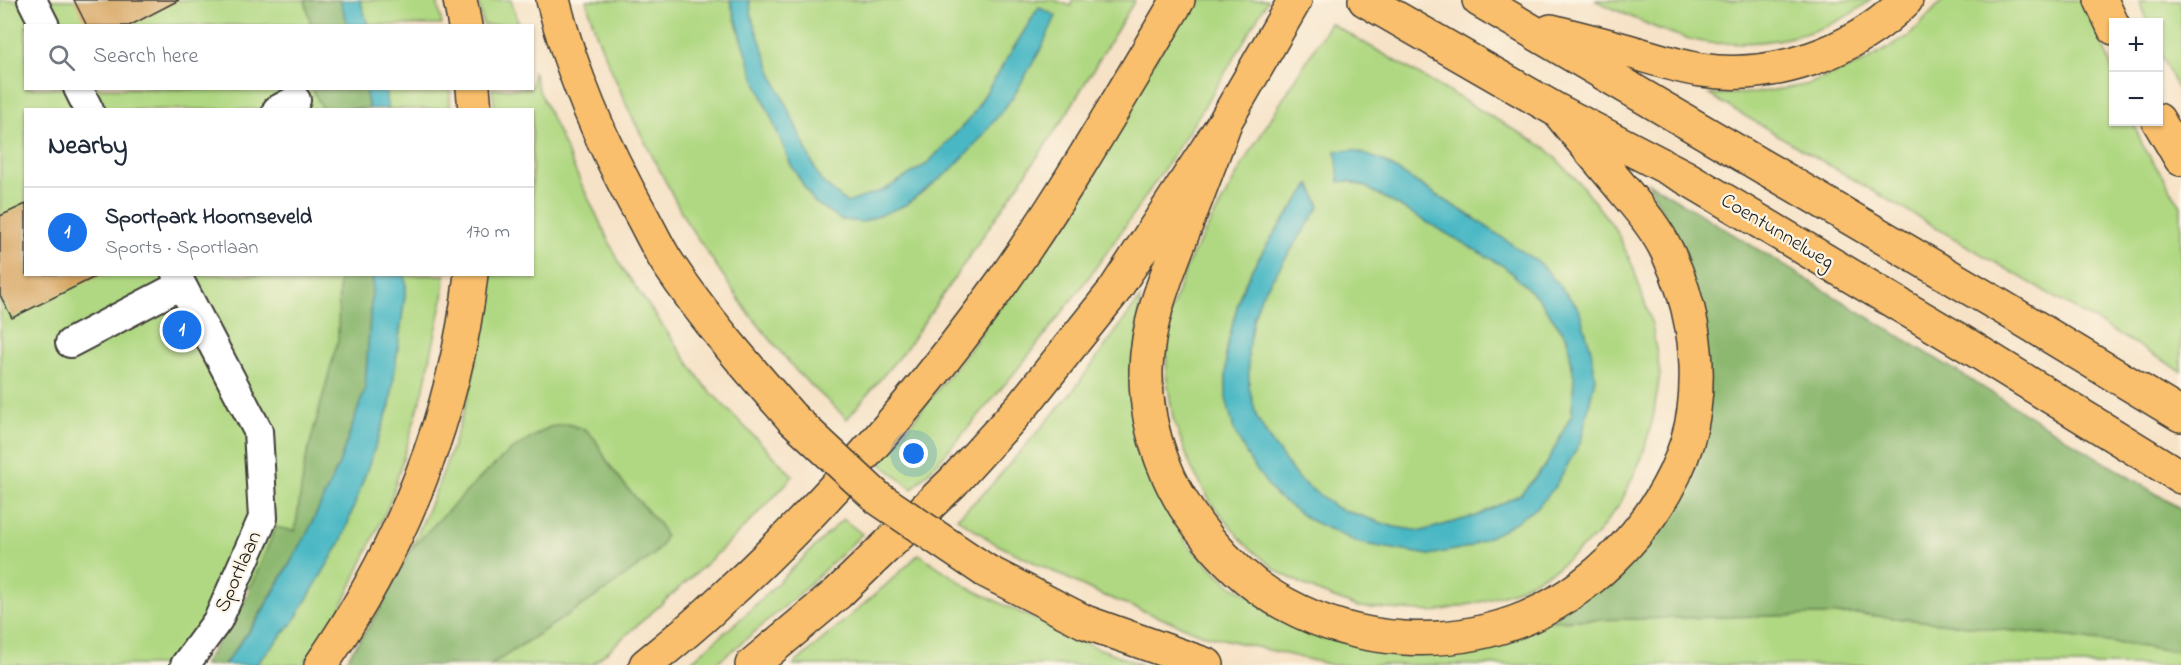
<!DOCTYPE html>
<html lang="en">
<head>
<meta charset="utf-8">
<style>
  :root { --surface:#fff; --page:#f6f6f7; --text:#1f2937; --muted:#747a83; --line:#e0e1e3; --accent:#1a73e8 }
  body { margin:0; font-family:"Indie Flower",sans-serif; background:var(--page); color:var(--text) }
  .controls { position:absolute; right:18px; top:18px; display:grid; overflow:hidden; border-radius:0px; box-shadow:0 2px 4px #0004 }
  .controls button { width:54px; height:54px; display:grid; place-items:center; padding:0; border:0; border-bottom:2px solid var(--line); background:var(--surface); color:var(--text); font:30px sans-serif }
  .you { position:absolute; left:914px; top:454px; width:21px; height:21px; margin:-15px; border:4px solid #fff; border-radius:50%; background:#1a73e8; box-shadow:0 0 0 9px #1a73e833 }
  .badge { display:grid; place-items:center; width:39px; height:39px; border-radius:50%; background:var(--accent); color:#fff; font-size:20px; font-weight:700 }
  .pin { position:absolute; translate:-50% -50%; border:3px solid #fff; box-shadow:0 2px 6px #0006 }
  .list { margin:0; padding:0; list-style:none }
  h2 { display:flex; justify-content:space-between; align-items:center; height:78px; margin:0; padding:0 24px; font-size:26px }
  h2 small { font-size:20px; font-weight:400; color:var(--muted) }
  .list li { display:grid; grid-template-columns:39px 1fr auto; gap:18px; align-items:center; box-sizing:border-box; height:90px; padding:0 24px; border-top:2px solid var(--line) }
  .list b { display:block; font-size:22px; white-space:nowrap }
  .list p { margin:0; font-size:20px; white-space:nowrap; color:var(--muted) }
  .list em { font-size:20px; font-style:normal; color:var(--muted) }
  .icon { flex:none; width:33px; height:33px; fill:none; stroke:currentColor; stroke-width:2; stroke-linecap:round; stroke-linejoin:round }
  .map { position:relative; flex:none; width:2181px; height:665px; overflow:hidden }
  .search { position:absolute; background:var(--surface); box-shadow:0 2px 4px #0004; left:24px; top:24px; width:510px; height:66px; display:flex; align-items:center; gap:15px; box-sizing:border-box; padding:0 21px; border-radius:0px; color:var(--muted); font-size:22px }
  .panel { position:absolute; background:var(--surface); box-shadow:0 2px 4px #0004; left:24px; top:108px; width:510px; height:168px; border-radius:0px }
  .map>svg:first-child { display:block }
  .green { fill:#b0d882; stroke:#667a4f; stroke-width:1.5; fill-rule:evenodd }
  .forest { fill:#8cb870; stroke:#546a46; stroke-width:1.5 }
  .water { fill:#4ab8c4; stroke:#336a70; stroke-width:1.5 }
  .building { fill:#d7a460 }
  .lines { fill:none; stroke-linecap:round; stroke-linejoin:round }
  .street-casing { stroke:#3d3a36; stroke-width:32 }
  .highway-casing { stroke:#3d3a36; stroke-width:36 }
  .street { stroke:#fff; stroke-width:28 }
  .highway { stroke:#f9bf6c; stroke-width:33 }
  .highway-bridge-casing { stroke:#3d3a36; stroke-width:36; stroke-linecap:butt }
  .highway-bridge { stroke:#f9bf6c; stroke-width:33 }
  .labels { text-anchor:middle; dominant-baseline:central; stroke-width:4.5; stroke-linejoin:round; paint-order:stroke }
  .street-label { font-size:21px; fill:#1c1c1c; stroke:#fcf5e5 }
</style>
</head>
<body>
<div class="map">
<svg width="2181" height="665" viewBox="0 0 2181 665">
  <rect width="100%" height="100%" fill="#fcf5e5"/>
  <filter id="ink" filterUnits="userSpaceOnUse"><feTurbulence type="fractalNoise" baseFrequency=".0167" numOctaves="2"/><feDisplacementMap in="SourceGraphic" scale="12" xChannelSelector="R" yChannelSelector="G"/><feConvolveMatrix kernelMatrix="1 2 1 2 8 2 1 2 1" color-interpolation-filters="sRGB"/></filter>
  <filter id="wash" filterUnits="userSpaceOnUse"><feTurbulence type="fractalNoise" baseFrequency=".008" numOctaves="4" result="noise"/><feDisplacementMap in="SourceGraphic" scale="24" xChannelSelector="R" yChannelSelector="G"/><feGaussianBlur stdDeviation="1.35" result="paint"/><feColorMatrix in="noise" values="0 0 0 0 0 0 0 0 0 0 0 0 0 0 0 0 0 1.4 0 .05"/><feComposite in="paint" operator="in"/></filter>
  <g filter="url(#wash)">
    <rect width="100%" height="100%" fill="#f6e2c6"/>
    <path class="green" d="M0,0H338L345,25L26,26V88L361,89L365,109L26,110V274L368,275L302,529L175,665H0Z
      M360,0H437L442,25H368Z
      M478,0H511L519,25H483Z
      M586,0H730L738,29L791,165L813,201L841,220L863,221L905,205L950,171L1039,7L971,117L927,164L885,190L847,203L820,180L774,78L753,22L749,0H1054L1071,6L1072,0H1135L1064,118L907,347L847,419L797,372L747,311L686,221L629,111L597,36Z
      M1193,0H1268C1191,134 1105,264 1006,383C976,419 945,456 912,489L880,463L975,342Z
      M1594,0H1871C1833,30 1785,43 1738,43C1729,43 1719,44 1710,43C1670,38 1631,16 1594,0Z
      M1943,0H2086L2113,72L2114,122H2133L2143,146L2181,206V371L1709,95L1755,93L1806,85L1866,61L1909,36Z
      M2139,0H2181V96L2159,52L2158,22H2147Z
      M1330,23L1546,148L1582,186L1616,230L1633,267L1652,325L1660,374L1653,418L1642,457L1621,502L1596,536L1557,568L1512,592L1480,602L1434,612L1358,607L1319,592L1280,573L1245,544L1212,504L1191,467L1173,418L1166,373L1170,314L1187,265L1244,162ZM1381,160L1475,219L1542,265L1579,309L1595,378L1581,442L1469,547L1429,555L1359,543L1308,519L1226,398V351L1240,295L1252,269L1274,234L1310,184L1320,206L1262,294L1253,319L1248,350L1249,387L1257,418L1270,440L1298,479L1337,508L1394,527L1422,531L1479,515L1521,494L1546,465L1572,414L1574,377L1567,338L1538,298L1505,267L1366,187L1349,181Z
      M533,71L538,88L580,181L621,266L704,385L793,476C732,545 661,604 592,665H491L603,592L652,556L661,546L660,525L628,489L608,463L595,439L411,549C434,497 456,444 470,388C479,351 485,312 489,275L532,274V110L495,109L492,89L532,88Z
      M385,89H450V109H388Z
      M405,275H445L443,299L423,392L390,502L340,610L303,665H256L294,621L342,539L390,405L406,288Z
      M1140,298L1134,425L1147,467L1159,496L1189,546L1230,585L1330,635L1541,621L1858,614L2079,638L2181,652V665H1332L1202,634L1100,594L996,544L957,518L987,490L1073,391Z
      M843,519L862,534L798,595L738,646L713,665H687L745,615Z
      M919,554L971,589L1080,641L1142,665H793L887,584Z"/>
    <path class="forest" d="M305,0H340L348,25H311Z
      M312,89H365L369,109H323Z
      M1648,182L2181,509V652L2079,638L1858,614L1541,621L1585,595L1700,424L1675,239Z
      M339,275H373L365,389L339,464L307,534L257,619L224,665H203L245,600L276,527L295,531L305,462L338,340Z
      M568,424L586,430L595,439L608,463L628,489L660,525L665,536L661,546L652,556L603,592L491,665H343L378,612L411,549L427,532L482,476L510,451L549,427Z"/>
    <path class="water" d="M340,0H360L368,25H348Z
      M730,0H749L753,22L774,78L820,180L847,203L884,190L927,164L971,117L1039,7L1056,16L1041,49L1013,97L976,144L950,171L905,205L863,222L841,220L813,201L791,165L754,77Z
      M365,89H385L388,109H369Z
      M1353,150L1381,160L1475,219L1542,265L1579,309L1591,350L1595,378L1581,441L1555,487L1538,507L1503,530L1469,547L1429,555L1359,543L1308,519L1275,495L1250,461L1234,430L1226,398V351L1240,295L1252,269L1274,234L1310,184L1320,206L1262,294L1253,319L1248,350L1249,387L1257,418L1270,440L1298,479L1337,508L1394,527L1422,531L1479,515L1521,494L1546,465L1572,414L1574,377L1567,337L1538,298L1505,267L1366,187L1349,181L1339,182L1336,151Z
      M373,275H405L406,288L390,405L342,540L294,621L256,665H224L258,619L307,534L339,464L365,389Z"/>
    <g id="blocks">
      <path class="building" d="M74,0H179L129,26H87Z
        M26,204V274H101L12,318L0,295V216Z"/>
    </g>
  </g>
  <g filter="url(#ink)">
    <use href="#blocks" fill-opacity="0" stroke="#3d3a36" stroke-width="1.5"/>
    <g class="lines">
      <defs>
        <path id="street" d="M32,0L45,26
          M78,88L89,110
          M277,110L296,100
          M176,274L258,431L263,518L218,620L185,665
          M70,343L181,285"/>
        <path id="highway" d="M460,0L465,26
          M553,0C572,76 605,150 643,218C651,233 658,248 667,262C704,318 748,368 792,418
          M1365,0L1558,111L1685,177L1967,345L2181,477
          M1479,0L2002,307L2181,415
          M2101,0L2114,28
          M1551,31C1579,38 1607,45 1635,53C1656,59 1679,67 1701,70C1774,81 1855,52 1906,0
          M473,88L475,110
          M1226,120C1211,160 1196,200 1180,240C1164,282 1147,324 1146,370C1145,433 1169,492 1209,540C1230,565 1256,589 1285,604C1358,644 1449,650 1526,618C1605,585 1683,497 1694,410C1701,356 1691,300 1667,251C1655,226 1635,204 1617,182C1597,158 1577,135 1558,111
          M2158,120L2181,159
          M986,571L1085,622L1207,665
          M321,665C401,549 456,415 471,274
          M646,665C669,646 693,627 715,606C822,509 919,398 1003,281C1067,191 1122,94 1178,0
          M752,665L838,593L953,482L1023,405L1114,291L1226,120L1295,0"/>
      </defs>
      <use href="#street" class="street-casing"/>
      <use href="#highway" class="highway-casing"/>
      <use href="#street" class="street"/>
      <use href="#highway" class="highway"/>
      <defs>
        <path id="highway-bridge" d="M792,418L878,498L986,571"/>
      </defs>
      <use href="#highway-bridge" class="highway-bridge-casing"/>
      <use href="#highway-bridge" class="highway-bridge"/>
    </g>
  </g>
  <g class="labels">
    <g class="street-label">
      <text transform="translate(1777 232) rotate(31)">Coentunnelweg</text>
      <text transform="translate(239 572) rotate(-66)">Sportlaan</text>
    </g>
  </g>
</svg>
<div class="controls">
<button>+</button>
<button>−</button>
</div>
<div class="you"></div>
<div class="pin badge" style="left:182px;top:330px">1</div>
<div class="search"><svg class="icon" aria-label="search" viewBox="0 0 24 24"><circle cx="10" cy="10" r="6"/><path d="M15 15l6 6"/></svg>Search here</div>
<section class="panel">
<h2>Nearby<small></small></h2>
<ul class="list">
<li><span class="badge">1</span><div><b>Sportpark Hoornseveld</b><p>Sports · Sportlaan</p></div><em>170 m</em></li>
</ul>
</section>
</div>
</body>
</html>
